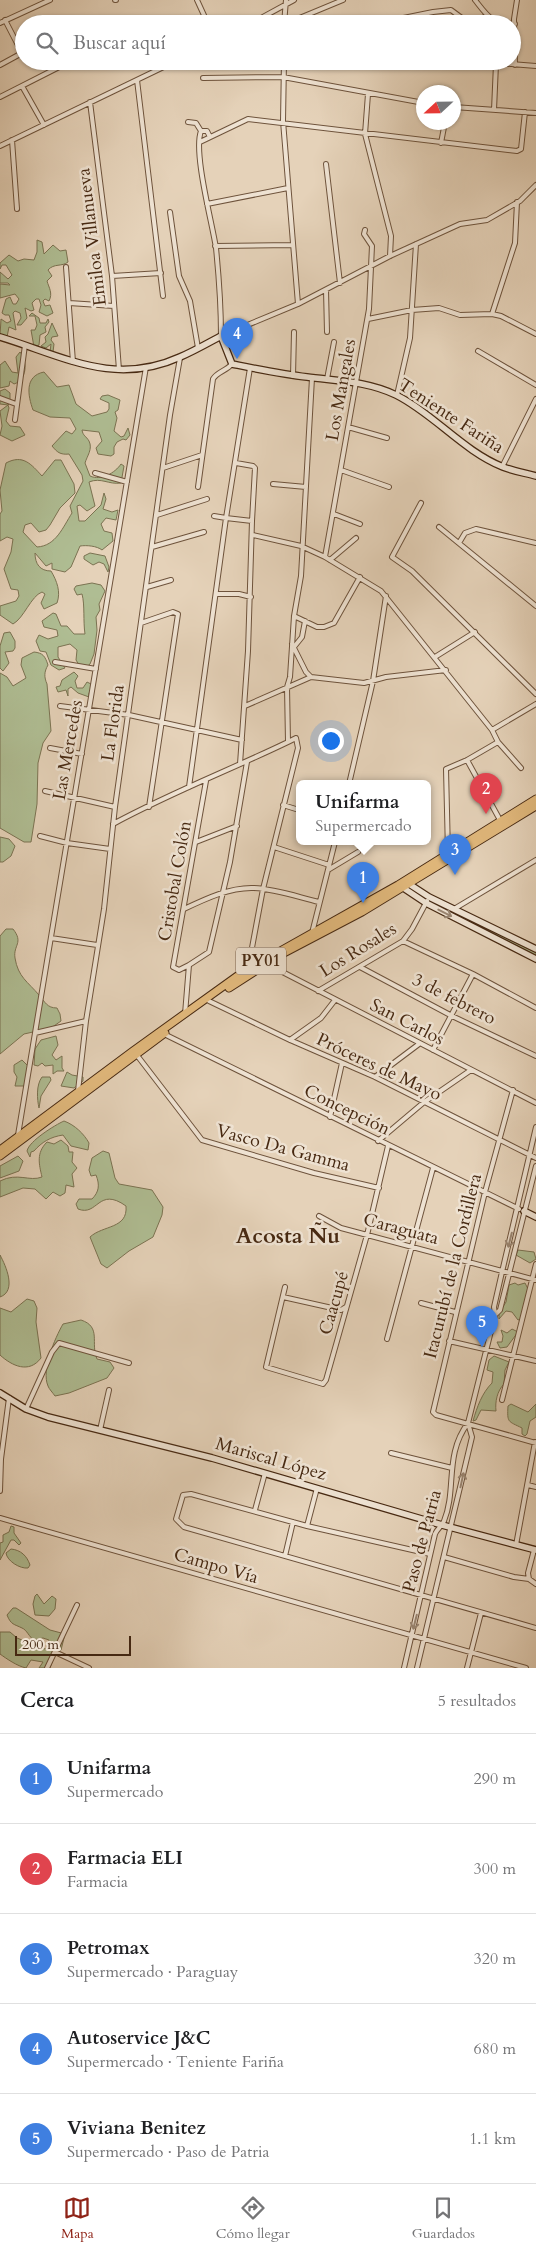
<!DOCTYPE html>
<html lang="es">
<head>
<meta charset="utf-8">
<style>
  :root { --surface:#fff; --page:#f6f6f6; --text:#202124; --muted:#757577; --line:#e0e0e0; --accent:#8f2418 }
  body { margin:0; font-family:Cardo,serif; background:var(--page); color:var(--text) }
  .compass { position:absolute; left:416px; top:85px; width:45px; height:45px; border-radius:50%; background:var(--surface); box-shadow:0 1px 4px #0004; rotate:248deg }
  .scale { position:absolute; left:15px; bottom:12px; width:116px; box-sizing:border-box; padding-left:5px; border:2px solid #472912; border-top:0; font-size:14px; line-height:18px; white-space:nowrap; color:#472912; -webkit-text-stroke:4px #eee2d2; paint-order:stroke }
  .you { position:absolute; left:330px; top:740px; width:18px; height:18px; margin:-12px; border:4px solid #fff; border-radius:50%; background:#1a73e8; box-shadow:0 0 0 8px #1a73e833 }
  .badge { display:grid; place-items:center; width:32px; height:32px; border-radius:50%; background:var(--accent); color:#fff; font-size:16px; font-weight:700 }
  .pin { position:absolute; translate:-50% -41px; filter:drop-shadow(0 1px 2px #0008) }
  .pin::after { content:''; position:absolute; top:26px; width:18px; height:15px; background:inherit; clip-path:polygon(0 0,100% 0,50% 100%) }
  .popup { position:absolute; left:296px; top:780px; width:135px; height:65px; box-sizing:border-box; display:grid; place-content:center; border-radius:8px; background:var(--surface); filter:drop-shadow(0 1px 4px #0005); font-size:16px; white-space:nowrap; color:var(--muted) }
  .popup b { font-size:19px; color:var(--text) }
  .popup::after { content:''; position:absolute; left:50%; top:100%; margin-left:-10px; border:10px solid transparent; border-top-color:var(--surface) }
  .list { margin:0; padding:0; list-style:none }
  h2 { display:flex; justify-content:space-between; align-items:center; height:65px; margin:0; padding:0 20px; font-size:21px }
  h2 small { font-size:16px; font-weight:400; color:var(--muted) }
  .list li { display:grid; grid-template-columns:32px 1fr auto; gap:15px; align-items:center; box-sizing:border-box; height:90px; padding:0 20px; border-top:1px solid var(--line) }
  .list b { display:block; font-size:19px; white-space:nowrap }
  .list p { margin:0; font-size:16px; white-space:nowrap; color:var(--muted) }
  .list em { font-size:16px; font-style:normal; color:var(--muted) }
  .icon { flex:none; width:28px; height:28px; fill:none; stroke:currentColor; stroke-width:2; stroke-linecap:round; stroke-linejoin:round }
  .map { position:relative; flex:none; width:536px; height:1668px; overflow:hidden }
  .search { position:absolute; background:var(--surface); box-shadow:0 1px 4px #0004; left:15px; right:15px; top:15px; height:55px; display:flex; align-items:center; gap:12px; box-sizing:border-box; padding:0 18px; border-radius:28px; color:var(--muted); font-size:19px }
  .sheet { height:515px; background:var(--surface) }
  nav { display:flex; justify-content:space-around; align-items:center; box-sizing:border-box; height:70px; border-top:1px solid var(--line); background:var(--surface); font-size:14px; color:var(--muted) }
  nav a { display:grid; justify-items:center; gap:2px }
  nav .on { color:var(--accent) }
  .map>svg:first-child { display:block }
  .green { fill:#afbd93; stroke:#7b7352 }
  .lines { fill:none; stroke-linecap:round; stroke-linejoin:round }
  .street-casing { stroke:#6e533c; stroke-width:6 }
  .secondary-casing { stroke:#472912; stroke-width:8 }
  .highway-casing { stroke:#472912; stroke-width:9 }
  .street { stroke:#eee2d2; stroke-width:4 }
  .secondary { stroke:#eee2d2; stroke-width:5.5 }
  .highway { stroke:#e2b97c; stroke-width:7 }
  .oneway { stroke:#9a8672 }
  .labels { text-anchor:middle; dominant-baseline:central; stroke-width:5; stroke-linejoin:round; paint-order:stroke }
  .shield { fill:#eee2d2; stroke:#79604c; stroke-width:1 }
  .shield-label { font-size:16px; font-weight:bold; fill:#472912 }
  .street-label { font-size:18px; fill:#472912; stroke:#eee2d2 }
  .district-label { font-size:22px; font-weight:bold; fill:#472912; stroke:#eee2d2 }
</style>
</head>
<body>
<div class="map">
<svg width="536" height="1668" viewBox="0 0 536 1668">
  <rect width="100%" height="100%" fill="#e5d2b9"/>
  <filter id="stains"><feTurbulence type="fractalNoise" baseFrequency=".004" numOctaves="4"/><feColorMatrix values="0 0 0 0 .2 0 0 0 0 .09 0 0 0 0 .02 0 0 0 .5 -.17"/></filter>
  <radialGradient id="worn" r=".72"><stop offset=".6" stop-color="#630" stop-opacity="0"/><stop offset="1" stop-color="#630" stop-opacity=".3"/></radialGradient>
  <path class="green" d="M37,240L42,242L44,254L53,245L60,251L66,250L68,262C62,267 54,263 48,270L52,276L47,281C49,288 53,293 49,301L45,299L43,301L45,306L50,305L53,313L47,316L39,312L41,305L39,299H36L32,303L34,310L31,311L25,308L27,318L21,325H17L21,318L20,313L15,311L13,313L16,330L9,327L7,337L0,336L1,319L7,323L11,321L9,315H5L2,313L6,299L10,297L13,304H16L19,299L15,294L0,298V284L10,285L8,283H0V272L8,279L12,275L6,265H2L0,269V263L9,255L18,261L24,259L34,260L37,252Z
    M32,313L39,318L40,323H46L48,319L49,322L45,327L46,332L40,335L39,345L34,347L31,330H35L37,325L35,316H29Z
    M52,323L58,336L52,337L51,340L54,344L53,352H50L51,344L46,348L41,346L46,342L45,337L48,334Z
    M20,352C28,361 27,380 14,384L10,381L9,386L0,388V365L5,361L12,372L18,373L16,357Z
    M44,372L57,387L69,385L76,404L92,416L107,412L109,409V403L100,399L102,396L108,395L120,400L118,410L115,412L117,418L114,431L121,437L124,436L128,428L130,435L126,440L123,439L117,442L114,447V454L111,456L98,454L96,448L102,441L99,432L82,430C83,436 86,436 89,441C93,449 87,456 85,463L90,476C101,481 115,473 121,464L124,466L121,483C109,485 101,477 89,482L95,506L87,511L80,505L77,506L79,521H85L101,505L104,493L106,499L103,509L112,512L118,510L116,520L106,518L101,524L104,531L112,533L113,541L102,550C97,546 87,545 80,546L71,567L65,572L52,569V563L46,566L35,553C35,564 40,571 51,571C57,581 61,592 57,603L44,609L41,603L45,594L42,592C31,596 24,618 13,624L0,615V606L16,601L19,596L18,590L11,589L4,569L11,552L13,539L7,537L0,541V514L2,511L0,490L6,463C23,454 31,464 42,476L55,460H61L74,484L75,493L60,508L50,525L46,530L39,532L31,523L25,525L23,532L37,547C56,546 63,527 72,513L70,506L83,481L82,475L69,454C60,455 57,452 52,446L66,431L72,434L76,429L70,418L50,417L33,410C28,396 24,376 44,372Z
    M5,389L10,393V403L8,405L9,408L6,421L10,426L20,427L25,435L12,441L0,435L2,426L0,411L8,405L0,404V391Z
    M90,553L105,556L109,567L108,572L104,564L99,562L93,565L84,559V556Z
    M92,583L101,585L105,591L99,604L100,610L96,617L97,630L94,654L90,664L85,668H81L76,660L77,650L70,644L58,647V657L65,668L59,670L51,665L46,652L40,651L36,641L39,635L48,639L58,636L57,630L44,627L42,621L53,613L56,614L61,626H67L74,634H85C83,621 85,605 82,594L77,595L74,589L76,586Z
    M10,632L15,641V648L13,651L5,652L9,663L3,671L0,668V646L4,633Z
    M34,652C43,653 45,656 48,665C44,672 44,677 47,684L51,731L43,743L38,763L37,804L31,842H24L0,828V673L7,677L13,686L26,678L21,665L22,658Z
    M74,672L78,676L75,681L77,688H83L87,682L91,684L93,688L89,693V697L78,693L71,687L68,689V696L66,690L58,692L56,687L60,686L62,680Z
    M0,837L9,839L15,846L11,856L3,862H0Z
    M430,900L536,953V961L428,901Z
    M6,929H13C24,943 13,945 15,958C18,977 28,982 39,995C45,1002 47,1008 57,1008L60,1014L61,1021L51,1028L24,1034L0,1054V936Z
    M56,1036L58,1045L52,1055L56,1060L62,1056V1068L64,1071H57L53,1074V1065L45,1066L42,1063L38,1066L34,1065L35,1049L41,1040Z
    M22,1060L28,1066L25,1086H15L17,1077L14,1072V1065Z
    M67,1072L72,1075L83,1077V1081L74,1088L61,1086Z
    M50,1077L51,1080L41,1096L39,1108C37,1099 36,1085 42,1077Z
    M64,1121C75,1125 84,1134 89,1143L88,1150L71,1146L63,1135C50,1137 42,1142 34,1151L31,1152L30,1157L27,1151C29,1141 55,1125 64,1121Z
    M61,1140L68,1146L69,1152H73L72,1162L77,1168L72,1174L74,1187L66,1185L65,1193L60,1196L53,1192L46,1199L35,1189L23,1188L0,1197V1181C18,1172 29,1182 42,1177C39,1164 36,1153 47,1142L54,1144Z
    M103,1151L109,1153L115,1178L119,1184L152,1190L163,1207L162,1215L153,1237L129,1251L107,1268L101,1264L90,1237C103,1225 128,1229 126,1206C98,1186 98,1217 78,1209L76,1204L79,1199H92C99,1192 100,1185 96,1175L91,1176L89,1170L92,1158Z
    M18,1156L23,1161L19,1171L0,1178V1166Z
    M518,1250L534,1252L536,1259L530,1263L516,1255Z
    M0,1255C6,1266 17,1291 0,1297Z
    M515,1283L518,1285L525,1283L528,1289C525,1300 523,1308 521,1319L518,1320L512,1312L506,1311L499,1319V1313L506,1302L509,1285Z
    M27,1299L34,1301L37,1308L36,1322L41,1358C29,1374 12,1366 0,1355V1308L11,1312Z
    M81,1320C102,1327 90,1343 97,1359L110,1362L114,1368L107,1378L69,1393L55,1396C53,1393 49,1389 48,1386C41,1370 55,1338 63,1324Z
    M512,1329L518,1332L507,1347L500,1348L497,1342H502L503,1336L501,1330L507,1333Z
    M494,1356L509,1362L505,1370L504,1384C497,1391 495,1402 496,1411L481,1410L476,1420L473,1421C477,1407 482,1393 492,1383L493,1372L487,1370L489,1360Z
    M511,1404L528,1412L536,1404V1417L530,1421L527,1434L525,1436L522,1434V1428C508,1421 507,1423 508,1406Z
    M11,1526L14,1527V1533L21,1543L19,1545L14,1540H11L0,1560V1543L3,1542V1535L9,1532Z
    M11,1549C21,1550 27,1556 30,1565L28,1568C20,1569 7,1561 6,1553Z
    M37,1594L44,1604L52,1596L56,1599L55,1609L49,1616L35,1615L33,1604L35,1596Z
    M13,1608H16L50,1630L65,1634L61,1650L54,1657L50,1668H39L43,1662L31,1660L26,1668C17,1666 7,1659 0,1654V1632H10L17,1638L45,1649L51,1646L49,1640L43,1638L34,1640C29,1637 27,1630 22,1628C14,1624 11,1625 7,1615Z"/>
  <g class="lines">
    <defs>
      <path id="street" d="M115,0H116
        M197,0L208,24
        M475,0C489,18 491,23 515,24
        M0,23L50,0
        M250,24L294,0
        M284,24L286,0
        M285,24L343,0
        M374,24L433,12L451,10L470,24
        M475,24L487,15
        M473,61L536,66
        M0,65L22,53L5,20
        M515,65L514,19L517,0
        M203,78L283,77L424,103
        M137,80L163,296
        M22,86L44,125
        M368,94L365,134L391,236L390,256
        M0,97L71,61
        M90,102L112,276L119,370
        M454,107L536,113
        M494,110L496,64
        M188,122L196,123L201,131
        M210,137L207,131H201C193,152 212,222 216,248C219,278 221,307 221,336L298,304L283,121L284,61
        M12,140L17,209
        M200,142L248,119L517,151L521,149L525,112
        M441,143L445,122
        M0,146L176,61
        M326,164L340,283
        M207,204L288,188
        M170,212L179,276L190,301L198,348
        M215,246L293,245
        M66,267L73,362
        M112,276L161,273
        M326,290L327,332
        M69,303L114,306
        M298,304L390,256L460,224L487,220L520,201L536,185
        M492,314L515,243L517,202
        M368,319L412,310L439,308L460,315L492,314L501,316L536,334
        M478,351L536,385
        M293,376L294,332
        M327,379L334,342
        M397,395L410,338L416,244
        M0,398L16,404
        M15,420L25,345
        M348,427L387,438
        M236,463L253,466L255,468L252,521
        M502,467L536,399
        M163,468L202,455
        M341,470L389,487
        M95,473L127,482
        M273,484L306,487
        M198,487L213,379C217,372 226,371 232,364
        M421,503L392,557L412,571L536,694
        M334,514L360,524
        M157,515L207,499
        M439,527L536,606
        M253,535L301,546L325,557L381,591L492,730L498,742L467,760L446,769L448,853
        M459,543L465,533L476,529L536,543
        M152,547L204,532
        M325,557L369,309L372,246L364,234L365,230
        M330,560L356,538
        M147,587L171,580
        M216,594H239L251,597
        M294,616L317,627H324L334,623L360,577
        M141,623L173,612L178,614L149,807
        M292,644L306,672L311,677
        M294,647L302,637L305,621
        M435,657L475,632
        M55,662L96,669
        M60,706L129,715L242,740
        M245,706L311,677L364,683L386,677L446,670
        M492,730L536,704
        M498,742L521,768
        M50,748L82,754
        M467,760L500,820
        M240,764L248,651L252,521L226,518L250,368
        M349,784L373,681L386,596
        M189,787L226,518L214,516
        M45,791L115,807
        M283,805L299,810
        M113,824C170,793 230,770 288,742L287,687L290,677L294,616L301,576L312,378
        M40,836L67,843L110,849
        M196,842L237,826
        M274,847L329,865
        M328,870L358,852
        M184,909C205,899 230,887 254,888C276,889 298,897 319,902
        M454,909L536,860
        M312,933L335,842
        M51,938L97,945
        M403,941L473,974L536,1008
        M267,964L536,1103
        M189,965L179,970L173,967L206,781
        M360,967L452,1016L536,1056
        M248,969L263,889L298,748L296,738L288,742
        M318,991L403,941L412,929L427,901
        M209,1001L290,1040L375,1077L536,1158
        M185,1014L189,965L209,952L230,862L247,762
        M35,1033L86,1021
        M164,1034L519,1209
        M290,1040L321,1018L335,1000
        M433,1050L473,974
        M136,1054L202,1140L314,1173L379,1188
        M375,1077L419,1044
        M513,1090L485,1192L433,1412L436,1415L536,1443
        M78,1091L86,1021L104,909L115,807L170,415L180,358
        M330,1117L342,1063
        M18,1135L146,367
        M378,1141L423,1103L471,1070
        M319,1216L341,1228L536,1280
        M285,1287L266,1367L323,1384L326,1380L367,1235L388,1146
        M283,1297L341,1310L346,1307
        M421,1303L455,1312
        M495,1315L500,1310L536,1166
        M387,1339L433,1168
        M449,1341L536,1361
        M502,1400L536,1264
        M26,1409L52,1352L59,1343L129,1363
        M100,1430L109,1390
        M391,1453L452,1468
        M528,1485L536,1487
        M0,1491L1,1459L9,1398
        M255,1510L265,1473
        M0,1518L526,1668
        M307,1526L317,1488
        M516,1545L535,1442
        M430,1554L307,1526L191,1494L183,1495L176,1519L184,1527L536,1628
        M285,1556L293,1522
        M444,1557L514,1577L529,1579L536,1584
        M529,1579L528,1573L534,1550
        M55,1652L89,1668
        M47,1668L77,1605
        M404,1668L435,1534C437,1529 442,1526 444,1521C457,1489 444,1455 468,1423L495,1315L494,1307L502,1272L536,1127
        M417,1668L472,1437L468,1423
        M467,1668L481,1613"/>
      <path id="secondary" d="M0,337C63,356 114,387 180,357C194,351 208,343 221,336L232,364C257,369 281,374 307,377C337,381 367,381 396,395C434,414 463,451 503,467C513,471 525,473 536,476
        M406,882L429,897L536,949
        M399,885L426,903L536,959
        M524,1211L536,1217
        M0,1393L26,1409L48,1417L212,1458L442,1525L536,1550"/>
      <path id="highway" d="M229,988L282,954L362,912L536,806
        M0,1150L133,1051L243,972L398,885L536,799
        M0,1156L165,1033"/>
    </defs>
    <use href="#street" class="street-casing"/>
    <use href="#secondary" class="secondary-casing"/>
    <use href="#highway" class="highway-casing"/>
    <use href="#street" class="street"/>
    <use href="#secondary" class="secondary"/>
    <use href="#highway" class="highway"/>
  </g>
  <defs><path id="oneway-shaft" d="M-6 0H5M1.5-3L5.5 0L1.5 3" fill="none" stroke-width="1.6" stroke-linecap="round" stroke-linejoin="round" transform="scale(1.25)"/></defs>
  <g class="oneway">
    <use href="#oneway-shaft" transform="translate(445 913) rotate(27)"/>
    <use href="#oneway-shaft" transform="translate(510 1240) rotate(104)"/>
    <use href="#oneway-shaft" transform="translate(462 1480) rotate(-78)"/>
    <use href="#oneway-shaft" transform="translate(415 1622) rotate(104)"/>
  </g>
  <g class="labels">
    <rect class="shield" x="236" y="947.5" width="50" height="27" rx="4"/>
    <g class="shield-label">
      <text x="261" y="961">PY01</text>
    </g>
    <g class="street-label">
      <text transform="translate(92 237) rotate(-97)">Emiloa Villanueva</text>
      <text transform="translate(341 390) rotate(-80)">Los Mangales</text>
      <text transform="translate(451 416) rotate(33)">Teniente Fariña</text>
      <text transform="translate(113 723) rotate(-82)">La Florida</text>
      <text transform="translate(68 750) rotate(-80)">Las Mercedes</text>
      <text transform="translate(175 881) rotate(-80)">Cristobal Colón</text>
      <text transform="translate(358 950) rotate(-32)">Los Rosales</text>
      <text transform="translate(454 999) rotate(27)">3 de febrero</text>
      <text transform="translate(407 1022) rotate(27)">San Carlos</text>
      <text transform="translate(379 1067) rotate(25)">Próceres de Mayo</text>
      <text transform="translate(347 1110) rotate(26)">Concepción</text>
      <text transform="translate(283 1148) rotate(15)">Vasco Da Gamma</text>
      <text transform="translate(401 1229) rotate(15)">Caraguata</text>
      <text transform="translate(453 1266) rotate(-76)">Itacurubí de la Cordillera</text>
      <text transform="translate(334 1303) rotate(-74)">Caacupé</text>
      <text transform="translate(271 1459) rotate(16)">Mariscal López</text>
      <text transform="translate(422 1541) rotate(-75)">Paso de Patria</text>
      <text transform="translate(216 1566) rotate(16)">Campo Vía</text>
    </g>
    <g class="district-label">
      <text x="288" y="1236">Acosta Ñu</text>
    </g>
  </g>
  <rect width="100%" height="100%" filter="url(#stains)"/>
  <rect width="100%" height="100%" fill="url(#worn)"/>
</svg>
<svg class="compass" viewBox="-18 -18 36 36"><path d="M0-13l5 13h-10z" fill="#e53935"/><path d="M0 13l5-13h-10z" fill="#757577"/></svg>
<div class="scale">200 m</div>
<div class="you"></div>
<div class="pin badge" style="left:363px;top:903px;background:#3f7fe0">1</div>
<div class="popup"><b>Unifarma</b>Supermercado</div>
<div class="pin badge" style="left:486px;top:814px;background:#e0444e">2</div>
<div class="pin badge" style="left:455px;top:875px;background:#3f7fe0">3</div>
<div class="pin badge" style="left:237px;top:359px;background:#3f7fe0">4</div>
<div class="pin badge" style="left:482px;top:1347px;background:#3f7fe0">5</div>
<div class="search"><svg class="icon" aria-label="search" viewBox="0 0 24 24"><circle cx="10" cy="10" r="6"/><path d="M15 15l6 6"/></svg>Buscar aquí</div>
</div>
<section class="sheet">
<h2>Cerca<small>5 resultados</small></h2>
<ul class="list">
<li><span class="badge" style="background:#3f7fe0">1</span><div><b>Unifarma</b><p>Supermercado</p></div><em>290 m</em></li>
<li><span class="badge" style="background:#e0444e">2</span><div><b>Farmacia ELI</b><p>Farmacia</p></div><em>300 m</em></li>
<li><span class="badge" style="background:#3f7fe0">3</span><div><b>Petromax</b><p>Supermercado · Paraguay</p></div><em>320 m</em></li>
<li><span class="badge" style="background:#3f7fe0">4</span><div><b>Autoservice J&amp;C</b><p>Supermercado · Teniente Fariña</p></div><em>680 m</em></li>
<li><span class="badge" style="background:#3f7fe0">5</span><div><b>Viviana Benitez</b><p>Supermercado · Paso de Patria</p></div><em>1.1 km</em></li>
</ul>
</section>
<nav>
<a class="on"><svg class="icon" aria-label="map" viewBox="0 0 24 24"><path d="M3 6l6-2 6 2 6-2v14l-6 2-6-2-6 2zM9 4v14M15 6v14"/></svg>Mapa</a>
<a><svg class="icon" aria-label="directions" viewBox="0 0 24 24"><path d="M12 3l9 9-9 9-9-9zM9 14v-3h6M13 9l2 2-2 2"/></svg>Cómo llegar</a>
<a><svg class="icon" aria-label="saved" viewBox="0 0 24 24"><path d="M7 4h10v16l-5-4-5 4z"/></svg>Guardados</a>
</nav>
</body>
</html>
